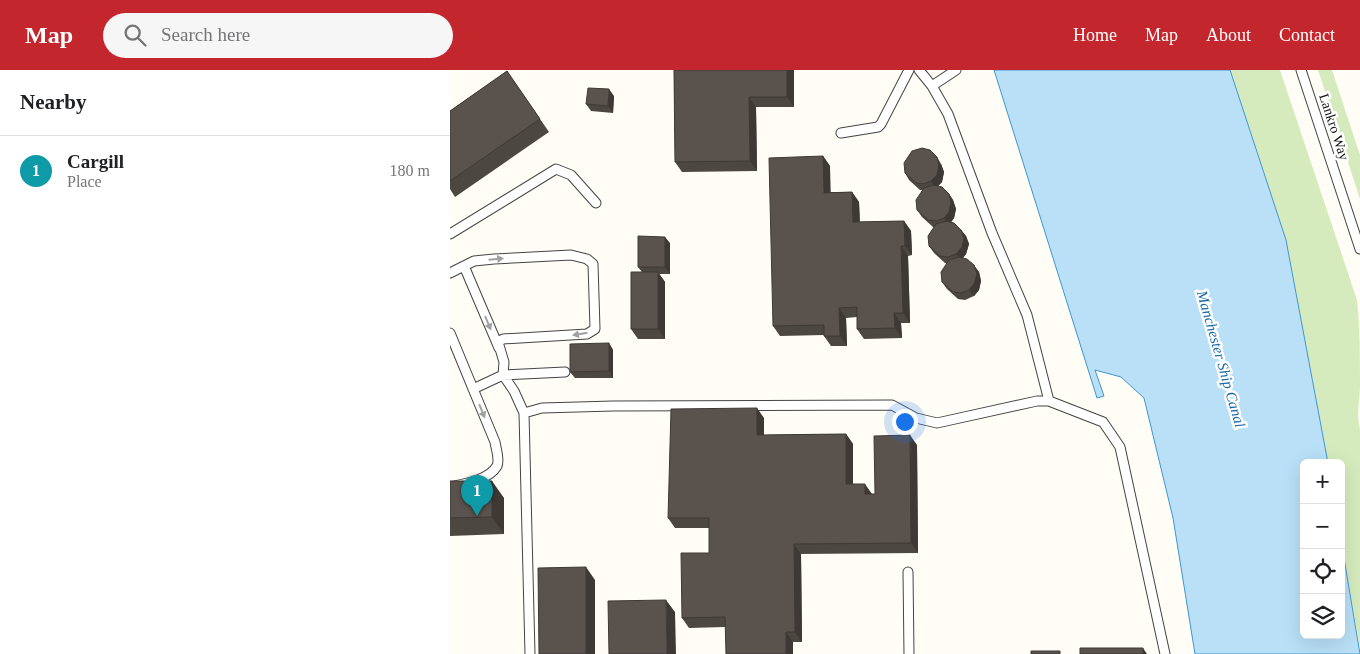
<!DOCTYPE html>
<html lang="en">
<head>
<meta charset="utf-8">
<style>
  :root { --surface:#fff; --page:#f6f6f6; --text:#202124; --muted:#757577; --line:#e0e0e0; --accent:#c4262e }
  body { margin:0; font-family:"Times New Roman",serif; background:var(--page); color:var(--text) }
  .controls { position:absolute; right:15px; bottom:15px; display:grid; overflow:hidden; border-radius:8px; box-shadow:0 5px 20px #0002 }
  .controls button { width:45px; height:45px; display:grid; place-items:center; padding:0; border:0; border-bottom:1px solid var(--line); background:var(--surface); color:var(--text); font:25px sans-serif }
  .you { position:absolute; left:454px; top:351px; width:18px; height:18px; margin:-12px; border:4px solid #fff; border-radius:50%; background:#1a73e8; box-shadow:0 0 0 8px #1a73e833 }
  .badge { display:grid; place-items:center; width:32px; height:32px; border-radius:50%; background:var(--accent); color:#fff; font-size:16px; font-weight:700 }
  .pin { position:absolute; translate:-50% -41px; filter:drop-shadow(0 1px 2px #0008) }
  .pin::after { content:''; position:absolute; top:26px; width:18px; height:15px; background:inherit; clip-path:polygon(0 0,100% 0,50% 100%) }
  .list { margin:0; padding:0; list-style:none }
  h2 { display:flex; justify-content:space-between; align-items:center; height:65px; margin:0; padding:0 20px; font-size:21px }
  h2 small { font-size:16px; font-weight:400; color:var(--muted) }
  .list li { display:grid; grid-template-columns:32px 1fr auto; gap:15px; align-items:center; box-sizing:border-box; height:70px; padding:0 20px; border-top:1px solid var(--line) }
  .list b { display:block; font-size:19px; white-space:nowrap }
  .list p { margin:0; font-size:16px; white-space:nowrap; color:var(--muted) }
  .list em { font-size:16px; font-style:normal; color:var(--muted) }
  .icon { flex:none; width:28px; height:28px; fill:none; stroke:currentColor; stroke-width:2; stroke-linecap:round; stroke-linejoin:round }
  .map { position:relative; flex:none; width:910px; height:584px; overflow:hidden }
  header { display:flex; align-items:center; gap:30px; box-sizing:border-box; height:70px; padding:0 25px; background:var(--accent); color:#fff }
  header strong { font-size:24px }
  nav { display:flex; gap:28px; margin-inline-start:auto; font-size:18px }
  .search { width:350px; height:45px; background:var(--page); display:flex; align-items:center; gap:12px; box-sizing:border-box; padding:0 18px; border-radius:28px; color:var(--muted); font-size:19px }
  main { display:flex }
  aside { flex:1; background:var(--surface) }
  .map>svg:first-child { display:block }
  .green { fill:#d5ebbd }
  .water { fill:#b9e0f7; stroke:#3f96cf }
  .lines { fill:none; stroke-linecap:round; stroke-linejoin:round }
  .service-casing { stroke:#444; stroke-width:11 }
  .service { stroke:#fff; stroke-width:9 }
  .wall { fill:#4d4742 }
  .shaded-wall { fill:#3f3936 }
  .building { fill:#5a524d; stroke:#3f3936 }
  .oneway { fill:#a0a0a0 }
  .labels { text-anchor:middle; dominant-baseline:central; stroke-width:5; stroke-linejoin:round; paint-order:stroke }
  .street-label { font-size:14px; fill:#111; stroke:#fff }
  .water-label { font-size:15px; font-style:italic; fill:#1768a6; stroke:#fff }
</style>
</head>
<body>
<header>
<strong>Map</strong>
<div class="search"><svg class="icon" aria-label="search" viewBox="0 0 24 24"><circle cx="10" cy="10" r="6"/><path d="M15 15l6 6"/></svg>Search here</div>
<nav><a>Home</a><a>Map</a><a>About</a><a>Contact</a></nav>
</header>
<main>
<aside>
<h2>Nearby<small></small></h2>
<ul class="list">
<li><span class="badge" style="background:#0f9aa8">1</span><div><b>Cargill</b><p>Place</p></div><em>180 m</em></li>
</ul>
</aside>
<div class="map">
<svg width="910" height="584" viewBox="0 0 910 584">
  <rect width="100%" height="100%" fill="#fffdf5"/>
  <path class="green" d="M780,0H830L907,230C910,257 910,287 910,316C910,330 906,344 910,359V577L891,470V393H878L836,170Z
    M868,0H882L910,85V129Z"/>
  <path class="water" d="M544,0H780L836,170L878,393H854V565H891V470L910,584H745L723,448L694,328L671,307L645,300L654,326L647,328Z"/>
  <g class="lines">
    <defs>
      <path id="service" d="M469,0L482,16L498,44L542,163L577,245L599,331
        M851,0L910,179
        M482,16L506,0
        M391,63L428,57L431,54L459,0
        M0,164L106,99L121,105L146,133
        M14,196L49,278
        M0,203L24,191L44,189L121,185L137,189L143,194L145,259L137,264L53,269L48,272L54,292L53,305L23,319
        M0,263L45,372C46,379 50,389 47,396C39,410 14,414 0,417
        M53,305L64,321L74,343L80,584
        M53,305L115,302
        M74,343L92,338L163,336L442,335L466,348L487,353L587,331H599L653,352L670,377L715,584
        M458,502L459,584"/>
    </defs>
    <use href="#service" class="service-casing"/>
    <use href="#service" class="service"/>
  </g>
  <path class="wall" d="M224,0H344V37H306L307,101L232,102L225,92Z
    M57,1L99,62L5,127L0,119V41Z
    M164,26L163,43L141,41L136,34Z
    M373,86L380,96V122H402L409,132L410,152L454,151L461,161L462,185L458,186L460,253H451L452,268L414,269L407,259V247L396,248L397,276H381L374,266V265L330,266L323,256Z
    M491,94L494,102L492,112L488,116L499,124L503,130L506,139L504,148L501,152L511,160L516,166L519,174L516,184L513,188L529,202L531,211L529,220L524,226L515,230L508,229L497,219L492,212L497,193H495L484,183L479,176L484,157H483L472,147L467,140L472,120H470L459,110L455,103Z
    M220,173V204H209L215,212V269H188L181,259L192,202L188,197Z
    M159,273L163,280V308H125L120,302Z
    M314,348V365L396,364L403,374V414L422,424H425L467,375L468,483L351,484L352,572H343L275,557L239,558L232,548L259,483V458H225L218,448Z
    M0,411L54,428V464L0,466Z"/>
  <path class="shaded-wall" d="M337,0H344V37L337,27Z
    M159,19L164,26L163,43L158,36Z
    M299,27L306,37L307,101L300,91Z
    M373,86L380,96L381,133L374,123Z
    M487,87L491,94L494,102L492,112L486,118L481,111Z
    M402,122L409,132L410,162L403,152Z
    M499,124L503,130L506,139L504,148L499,155L494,148Z
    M454,151L461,161L462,185L455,176Z
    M511,160L516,166L519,174L516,184L511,190L506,184Z
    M215,167L220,173V204L215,197Z
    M451,176L458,186L460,253L453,243Z
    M524,195L529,202L531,211L529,220L524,226L519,220Z
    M208,202L215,212V269L208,259Z
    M389,238L396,248L397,276L390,266Z
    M444,243L451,253L452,268L445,258Z
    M159,273L163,280V308L159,301Z
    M307,338L314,348V375L307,365Z
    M396,364L403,374V424L396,414Z
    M460,365L467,375L468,483L461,473Z
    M42,411L54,428V464L42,447Z
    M415,414L422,424H415Z
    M344,474L351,484L352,572L345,562Z
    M136,497L145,510V584H136Z
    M216,530L225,542L226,584H217Z
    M336,562L343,572V584H336Z
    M693,578L697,584H693Z"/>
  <path class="building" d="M224,0H337V27H299L300,91L225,92Z
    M57,1L90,49L0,111V41Z
    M138,18L159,19L158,36L136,34Z
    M472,78L480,80L487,87L489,95L487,105L481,111L473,114L466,113L455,103L454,93L462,81Z
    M373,86L374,123L402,122L403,152L454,151L455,176H451L453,243H444L445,258L407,259V237L389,238L390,266H374V255L323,256L319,88Z
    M484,115L492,117L499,124L501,132L499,142L494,148L486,151L478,150L467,140L466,130L474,118Z
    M496,151L504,153L511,160L514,168L512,177L506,184L498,187L490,186L479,176L478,166L486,154Z
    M188,166L215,167V197H188Z
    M509,187L517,189L524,195L527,204L524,214L519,220L511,223L503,222L492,212L491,202L499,190Z
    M181,202H208V259H181Z
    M159,273V301L120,302V274Z
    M307,338V365L396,364V414H415V424H425L424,366L460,365L461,473L344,474L345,562H336V584H276L275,547L232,548L231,483H259V448H218L221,339Z
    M0,411H42V447L0,448Z
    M136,497V584H89L88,498Z
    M216,530L217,584H159L158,531Z
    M630,578H693V584H630Z
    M581,581H610V584H581Z"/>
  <defs><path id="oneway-solid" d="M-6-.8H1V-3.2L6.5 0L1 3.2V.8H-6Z" transform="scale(1.25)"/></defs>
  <g class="oneway">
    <use href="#oneway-solid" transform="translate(46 189) rotate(-5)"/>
    <use href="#oneway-solid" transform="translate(38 253) rotate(67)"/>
    <use href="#oneway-solid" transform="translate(130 264) rotate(171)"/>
    <use href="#oneway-solid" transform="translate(32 341) rotate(68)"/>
  </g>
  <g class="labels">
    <g class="street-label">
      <text transform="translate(884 57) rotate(72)">Lankro Way</text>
    </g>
    <g class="water-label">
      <text transform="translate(771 289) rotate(74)">Manchester Ship Canal</text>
    </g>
  </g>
</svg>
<div class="controls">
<button>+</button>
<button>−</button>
<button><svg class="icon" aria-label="locate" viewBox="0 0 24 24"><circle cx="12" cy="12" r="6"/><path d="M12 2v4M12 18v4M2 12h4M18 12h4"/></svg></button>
<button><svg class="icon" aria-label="layers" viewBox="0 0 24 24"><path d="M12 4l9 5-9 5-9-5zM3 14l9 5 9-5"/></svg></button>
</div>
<div class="you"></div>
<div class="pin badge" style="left:27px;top:446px;background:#0f9aa8">1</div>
</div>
</main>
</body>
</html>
